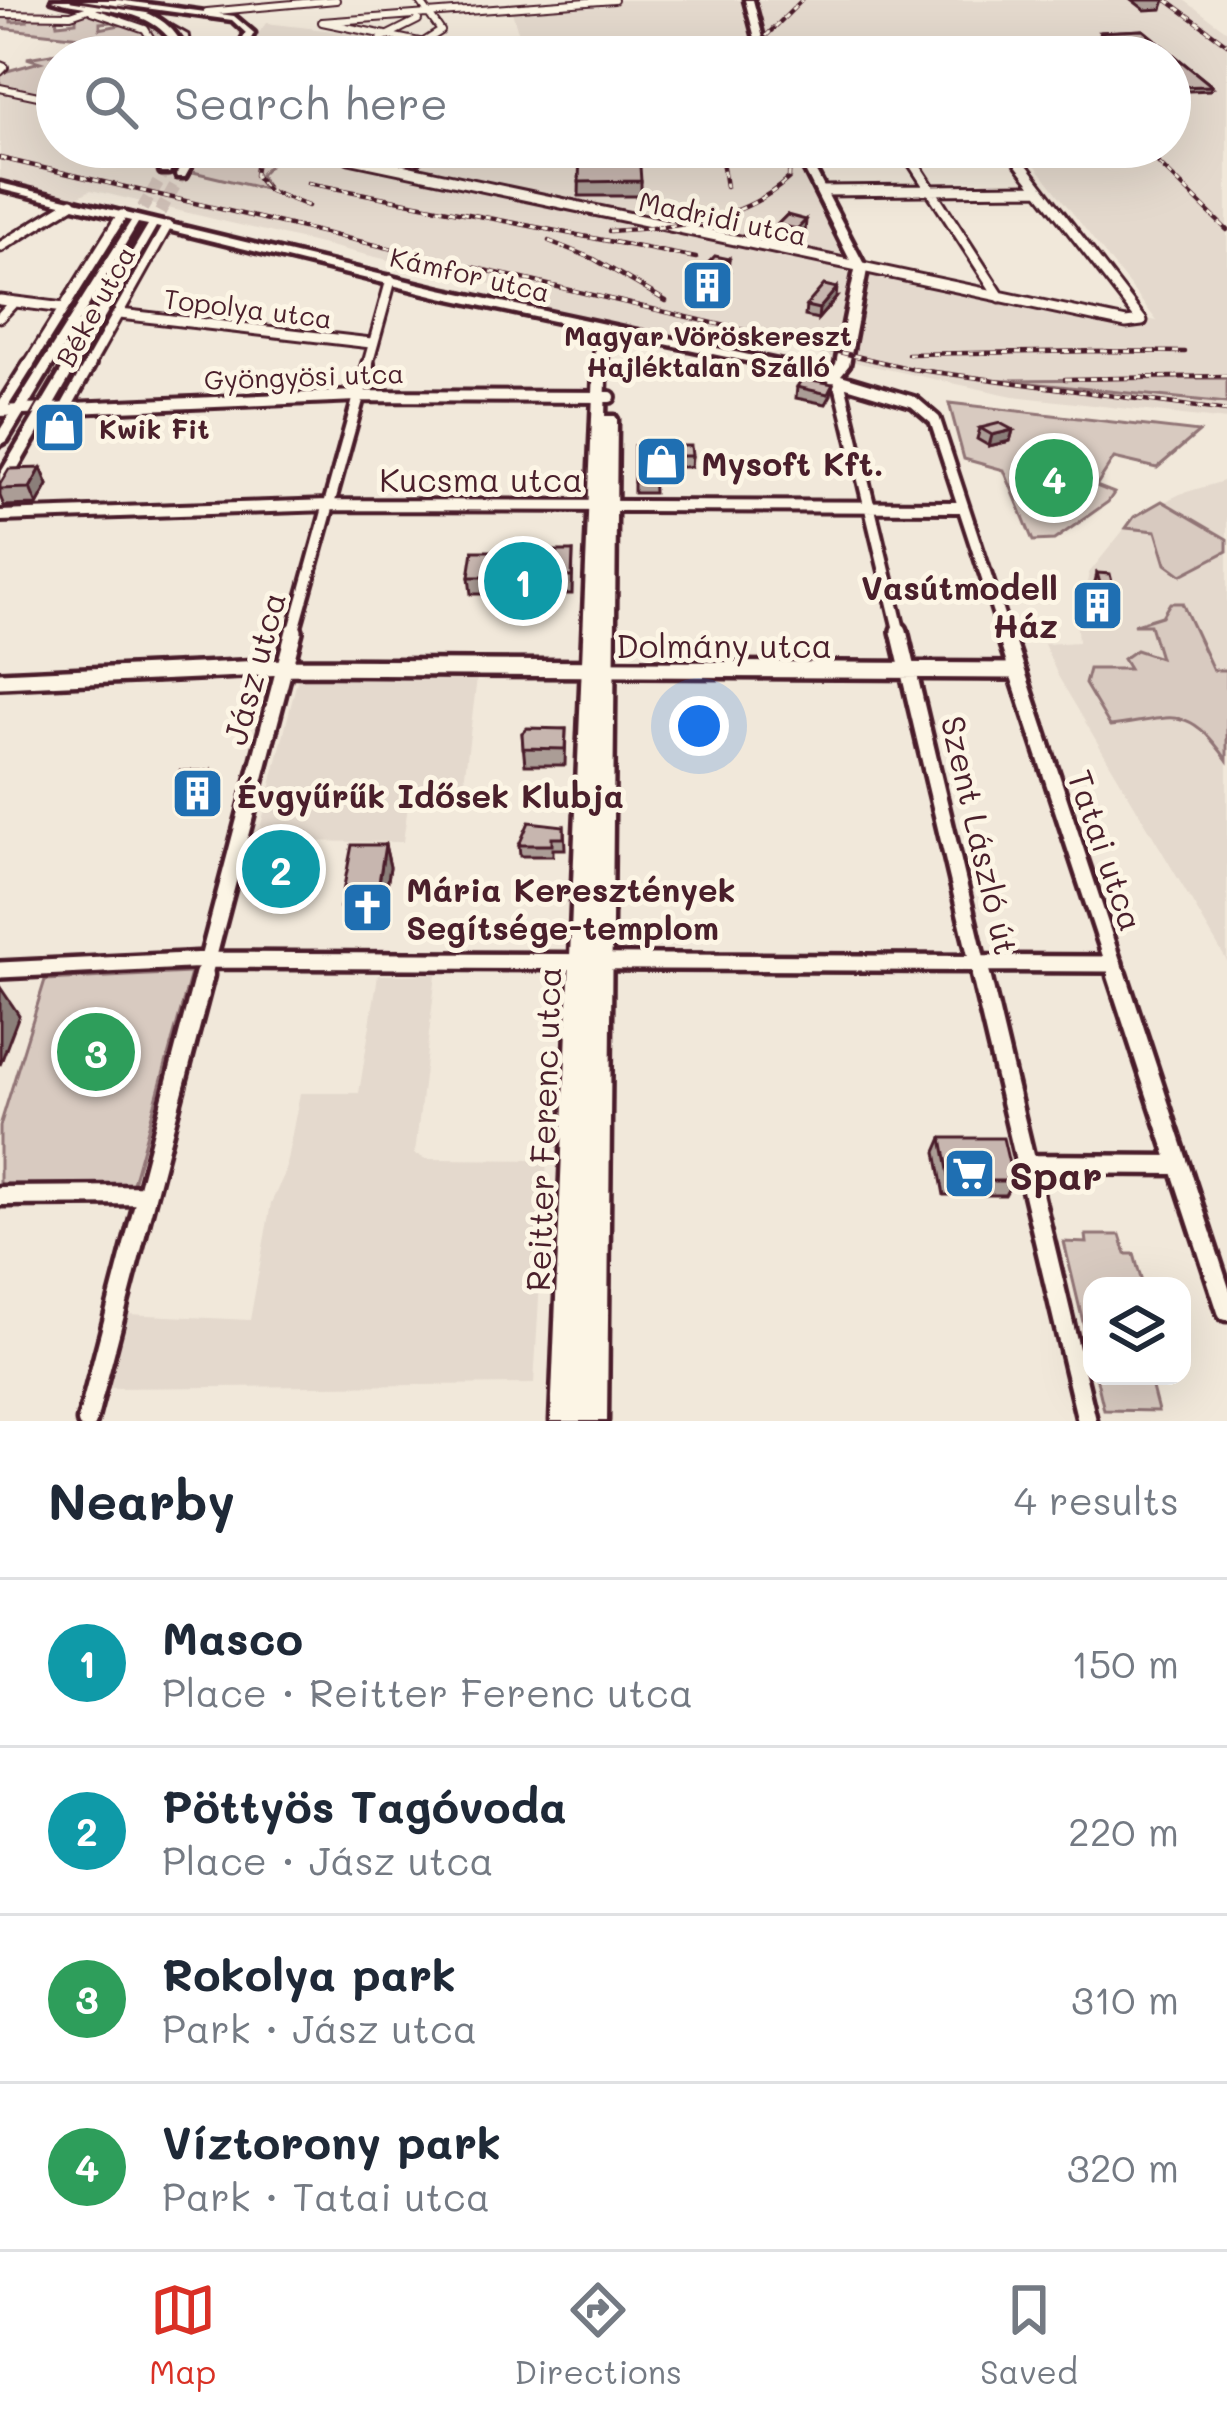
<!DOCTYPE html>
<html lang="en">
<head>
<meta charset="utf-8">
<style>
  :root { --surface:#fff; --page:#f6f6f7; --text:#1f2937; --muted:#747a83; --line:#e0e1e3; --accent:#d93025 }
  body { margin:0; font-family:Mali,sans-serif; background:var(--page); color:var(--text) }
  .controls { position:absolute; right:36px; bottom:36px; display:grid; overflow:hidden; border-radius:24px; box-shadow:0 12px 48px #0002 }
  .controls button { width:108px; height:108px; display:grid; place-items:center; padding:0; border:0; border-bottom:3px solid var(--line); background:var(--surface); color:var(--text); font:60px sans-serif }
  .you { position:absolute; left:699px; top:726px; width:42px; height:42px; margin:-30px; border:9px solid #fff; border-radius:50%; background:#1a73e8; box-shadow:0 0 0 18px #1a73e833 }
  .badge { display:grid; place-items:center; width:78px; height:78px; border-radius:50%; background:var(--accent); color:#fff; font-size:39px; font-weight:700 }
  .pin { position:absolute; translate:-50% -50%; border:6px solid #fff; box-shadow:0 3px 12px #0006 }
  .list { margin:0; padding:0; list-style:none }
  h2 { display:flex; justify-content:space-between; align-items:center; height:156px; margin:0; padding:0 48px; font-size:51px }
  h2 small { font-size:39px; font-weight:400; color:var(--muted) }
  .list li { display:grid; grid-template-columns:78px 1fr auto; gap:36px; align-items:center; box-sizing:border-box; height:168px; padding:0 48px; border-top:3px solid var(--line) }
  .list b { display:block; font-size:45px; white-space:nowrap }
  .list p { margin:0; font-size:39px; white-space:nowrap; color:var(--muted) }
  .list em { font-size:39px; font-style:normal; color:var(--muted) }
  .icon { flex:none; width:66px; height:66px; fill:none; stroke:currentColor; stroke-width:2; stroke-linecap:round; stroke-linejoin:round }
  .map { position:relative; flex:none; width:1227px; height:1421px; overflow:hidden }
  .search { position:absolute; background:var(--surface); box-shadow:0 12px 48px #0002; left:36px; right:36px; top:36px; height:132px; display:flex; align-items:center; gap:30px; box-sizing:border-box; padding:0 42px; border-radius:66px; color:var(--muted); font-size:45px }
  .sheet { height:828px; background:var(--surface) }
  nav { display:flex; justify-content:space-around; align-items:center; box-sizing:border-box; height:168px; border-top:3px solid var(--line); background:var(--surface); font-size:33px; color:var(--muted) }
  nav a { display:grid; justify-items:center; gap:6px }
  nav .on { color:var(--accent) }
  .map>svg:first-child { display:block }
  .built { fill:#e4d9cd }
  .green { fill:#d8cac0; stroke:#917476; stroke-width:3 }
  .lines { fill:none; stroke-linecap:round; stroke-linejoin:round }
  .secondary-tunnel { stroke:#d0c0b7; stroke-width:12; stroke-dasharray:12 6; stroke-linecap:butt }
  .street-far4-casing { stroke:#4a1f2b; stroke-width:10 }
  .street-far3-casing { stroke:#4a1f2b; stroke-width:15 }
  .street-far2-casing { stroke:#4a1f2b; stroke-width:18 }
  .street-far1-casing { stroke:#4a1f2b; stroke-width:24 }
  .street-casing { stroke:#4a1f2b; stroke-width:27 }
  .secondary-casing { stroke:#4a1f2b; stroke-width:9 }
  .street-far4 { stroke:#fcf5e5; stroke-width:6 }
  .street-far3 { stroke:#fcf5e5; stroke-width:9 }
  .street-far2 { stroke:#fcf5e5; stroke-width:10 }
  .street-far1 { stroke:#fcf5e5; stroke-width:15 }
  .street { stroke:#fcf5e5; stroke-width:18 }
  .secondary { fill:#fcf5e5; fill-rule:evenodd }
  .tram { stroke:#4a1f2b; stroke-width:3 }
  .rail-casing { stroke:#4a1f2b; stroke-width:4.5 }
  .rail { stroke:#fcf5e5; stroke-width:3; stroke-dasharray:6; stroke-linecap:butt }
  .wall { fill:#ab9d96; stroke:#4a1f2b; stroke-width:3 }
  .shaded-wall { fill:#8b7f7a; stroke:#4a1f2b; stroke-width:3 }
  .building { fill:#c7b6af; stroke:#4a1f2b; stroke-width:3 }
  .labels { text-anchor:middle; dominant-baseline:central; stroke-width:10; stroke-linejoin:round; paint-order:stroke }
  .far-street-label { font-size:27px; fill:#4a1f2b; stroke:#fcf5e5 }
  .far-poi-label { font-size:27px; font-weight:bold; fill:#4a1f2b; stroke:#fcf5e5 }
  .poi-label { font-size:33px; font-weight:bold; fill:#4a1f2b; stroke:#fcf5e5; text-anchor:start }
  .street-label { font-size:33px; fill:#4a1f2b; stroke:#fcf5e5 }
  .near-poi-label { font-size:39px; font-weight:bold; fill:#4a1f2b; stroke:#fcf5e5; text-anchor:start }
</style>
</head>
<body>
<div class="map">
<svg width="1227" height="1421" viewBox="0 0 1227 1421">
  <rect width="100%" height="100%" fill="#f1e8da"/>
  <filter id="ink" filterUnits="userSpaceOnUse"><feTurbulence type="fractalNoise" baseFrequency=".00833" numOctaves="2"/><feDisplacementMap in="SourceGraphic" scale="24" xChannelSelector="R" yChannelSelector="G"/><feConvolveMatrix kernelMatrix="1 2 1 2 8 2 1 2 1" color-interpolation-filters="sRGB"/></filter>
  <g filter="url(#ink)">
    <path class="built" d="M619,0H1184L1227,31V378L1020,381L1227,403V420L1013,396L742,338L728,351L514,302L524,292L91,190L76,198L0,180V92L57,104V147H158L151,162L267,189L260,175L287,147H790L845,260L1157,321L1021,147H1170V57H526L512,12L609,6Z
      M266,23L351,33L492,57H242Z
      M1227,480V961L1058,676L1044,644L1078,642L1074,594L1084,595L1089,573L1134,517L1180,494Z
      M298,677L477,678L462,798H409L403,842L257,841Z
      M436,974L415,1154L426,1159L547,1160L534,1384L107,1388L127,1314L250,1320L271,1203L284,1175L300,1093H359L378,975Z"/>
    <path class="green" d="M88,12L126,21L100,23V29L130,23L148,33V27H159L182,53H165V40L154,39L155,48L133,50V57H57V98L0,87V73L40,62L27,58L57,53L89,38L0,28V15H11V22L27,21L28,14L56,16L57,24L76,22V15Z
      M207,147H287L260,175L269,190L189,171Z
      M1227,378V403L1000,380Z
      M949,403L1199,432L1157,468L1114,458L1096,486L1114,493L1108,502L1054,540L1033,541L1004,470L964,459Z
      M1162,501L1227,539V551L1181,575L1166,564L1156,531L1126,528L1134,517Z
      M1170,603H1182L1213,670H1227V760C1186,702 1175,718 1110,726L1085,684L1089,669H1129L1123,659L1136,650L1160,658L1150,625H1133L1162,616Z
      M191,973L132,1187L0,1188V1126L45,980Z
      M1086,1235H1120L1126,1254H1134L1143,1286H1092V1360L1064,1242L1087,1243Z
      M1096,1376H1149L1158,1411L1104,1410Z"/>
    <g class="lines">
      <path class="secondary-tunnel" d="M133,224L165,171
        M151,228L181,175"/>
      <defs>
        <path id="street-far4" d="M419,0L441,31L422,43
          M92,11L145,29L162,57
          M207,12L336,0
          M0,14L71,15L100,5
          M434,45L322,22L614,0
          M366,57L382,38L418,20
          M0,65L5,67L0,72
          M0,88L57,100
          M297,147L364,161
          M903,147L912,161
          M1007,147L1018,161"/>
        <path id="street-far3" d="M349,158L1126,323L1142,321L1016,158
          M910,158L1000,297
          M821,191L1040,189
          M0,247L72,203
          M0,300L64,308
          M120,314L371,343
          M0,317L14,302
          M27,367L122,215
          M88,367L167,226
          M367,367L391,280"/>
        <path id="street-far2" d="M832,377L841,388L900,634
          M837,379L914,402L935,420L1005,634
          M65,409L90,364
          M0,410L29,364
          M0,411L357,396L610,397
          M0,516L329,505L962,507
          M293,634L368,364"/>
        <path id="street-far1" d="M899,631L981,978
          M1004,631L1118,978
          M0,680L284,667L1016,671
          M0,970L208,960L1114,964
          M203,978L294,631"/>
        <path id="street" d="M981,975L1087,1421
          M1117,975L1227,1311
          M1026,1164L1179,1165
          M0,1196L146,1195
          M87,1421L204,975"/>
        <path id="secondary" d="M52,0H118L234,16L254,33L241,57H233L246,33L232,20L116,4C153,12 173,21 189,57H181C155,0 102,16 52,0Z
          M745,0H753L768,57H760Z
          M174,147H184L169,173H161L160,171Z
          M192,147H202L185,177H177L176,175Z
          M793,147H803L867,270L849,365L837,380L617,334L607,345L605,416H615L617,419L607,1421H551L595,345L605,332L441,297L156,227L7,487L0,491V474L148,225L138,223L7,441L0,445V430L131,221L0,189V183L441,289L829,372L836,364L855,270Z"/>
      </defs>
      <use href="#street-far4" class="street-far4-casing"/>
      <use href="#street-far3" class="street-far3-casing"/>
      <use href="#street-far2" class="street-far2-casing"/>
      <use href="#street-far1" class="street-far1-casing"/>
      <use href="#street" class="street-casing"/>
      <use href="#secondary" class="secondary-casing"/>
      <use href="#street-far4" class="street-far4"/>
      <use href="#street-far3" class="street-far3"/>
      <use href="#street-far2" class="street-far2"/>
      <use href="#street-far1" class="street-far1"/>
      <use href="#street" class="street"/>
      <use href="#secondary" class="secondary"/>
      <path class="tram" d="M72,0L150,12L189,34L193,57
        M174,173L188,147
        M0,468L142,226"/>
      <defs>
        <path id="rail" d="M1167,0L1227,44
          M678,44L680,57
          M756,57L760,42L802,0
          M720,147L726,187
          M1142,147L1227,230
          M0,158L912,369L1227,411
          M257,160L255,175L267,190L308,206
          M308,183L696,258
          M609,231C673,227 740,224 789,178L790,147
          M549,241L594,259L666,301
          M1089,351L1185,352
          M908,354L1104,351
          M1065,379L1227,376"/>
      </defs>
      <use href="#rail" class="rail-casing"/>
      <use href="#rail" class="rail"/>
    </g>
    <path class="wall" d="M1132,0H1165L1162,9L1145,10Z
      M1143,30L1212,86L1210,90L1170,92V57H1124L1099,36L1100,32Z
      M385,147H425L426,159L419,164L387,157Z
      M760,147H780L778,162H764Z
      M580,153L641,181V196H579Z
      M787,215L805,234L795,244L776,239L777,225Z
      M728,274L703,300L689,297L690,282Z
      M836,298L818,319L805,316L806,306Z
      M833,384L831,395L826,404L796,398L797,387Z
      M73,412L75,418L64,439H45L43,433Z
      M980,428L1013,430L1010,441L989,446L977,439Z
      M634,446L692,456L691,467H653L654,493H634Z
      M41,468L48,485L37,505L4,506L0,496V484Z
      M573,551L572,594H471L469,577Z
      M1097,573L1117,602L1112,613L1086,611L1083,597L1087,586L1094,587Z
      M566,729L565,765H525L522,733Z
      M212,771L216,782L209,806H177L173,795Z
      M564,826L565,849H553V856H520L519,845Z
      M310,845L298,894H251L247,883Z
      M385,845L390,867L380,929H346L340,907Z
      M942,1138L1013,1181L1005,1195H944L936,1152Z"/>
    <path class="shaded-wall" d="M303,43L305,55L303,57H289Z
      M421,147H425L426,159L419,164L418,150Z
      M806,220L805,234L795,244L797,229Z
      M729,259L728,274L703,300L704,285Z
      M837,288L836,298L818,319L819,309Z
      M73,412L75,418L64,439L62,433Z
      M1013,430L1010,441L989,446L992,435Z
      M41,468L48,485L37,505L30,488Z
      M212,771L216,782L209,806L205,795Z
      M307,833L310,845L298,894L295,883Z
      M385,845L390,867L380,929L375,907Z
      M0,987L19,1015L0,1065Z"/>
    <path class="building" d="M1143,30L1212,86L1170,87V57H1130L1100,32Z
      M277,41L303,43L289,57H258Z
      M639,152L641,181L579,182L580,153Z
      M787,215L806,220L797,229L777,225Z
      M715,256L729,259L704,285L690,282Z
      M824,285L837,288L819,309L806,306Z
      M802,378L833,384L828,394L797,387Z
      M73,412L62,433H43L54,413Z
      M1000,423L1013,430L992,435L980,428Z
      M634,446H691L692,456H653L654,482H634Z
      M41,468L30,488L0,489V484L9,469Z
      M473,551H573L572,577H469Z
      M1097,573L1110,574L1117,602L1090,600L1087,586L1101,587Z
      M527,728L566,729L565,749L523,748L522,733Z
      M180,771H212L205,795H173Z
      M529,822L564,826V838H552V845H519Z
      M260,833H307L295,883H247Z
      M352,845H385L375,907H340Z
      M942,1138H1003L1013,1181H950Z"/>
  </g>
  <defs>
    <symbol id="building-square" viewBox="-11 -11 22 22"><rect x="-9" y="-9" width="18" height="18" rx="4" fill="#1f6fb2" stroke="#fcf5e5"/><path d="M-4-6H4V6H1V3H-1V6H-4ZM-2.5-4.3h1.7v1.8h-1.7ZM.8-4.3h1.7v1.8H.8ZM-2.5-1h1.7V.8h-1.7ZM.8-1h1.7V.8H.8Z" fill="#fff"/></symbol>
    <symbol id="shop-square" viewBox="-11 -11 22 22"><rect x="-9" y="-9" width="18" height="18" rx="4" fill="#1f6fb2" stroke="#fcf5e5"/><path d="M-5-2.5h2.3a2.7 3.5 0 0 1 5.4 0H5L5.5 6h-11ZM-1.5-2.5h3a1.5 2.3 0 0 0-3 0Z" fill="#fff"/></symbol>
    <symbol id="church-square" viewBox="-11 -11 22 22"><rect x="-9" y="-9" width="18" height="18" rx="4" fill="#1f6fb2" stroke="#fcf5e5"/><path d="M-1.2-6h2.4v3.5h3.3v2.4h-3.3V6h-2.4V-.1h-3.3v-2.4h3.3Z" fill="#fff"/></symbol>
    <symbol id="supermarket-square" viewBox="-11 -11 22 22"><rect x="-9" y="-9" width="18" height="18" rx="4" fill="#1f6fb2" stroke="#fcf5e5"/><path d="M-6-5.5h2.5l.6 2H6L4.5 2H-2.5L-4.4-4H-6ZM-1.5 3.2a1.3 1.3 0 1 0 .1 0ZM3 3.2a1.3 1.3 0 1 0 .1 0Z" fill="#fff"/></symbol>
  </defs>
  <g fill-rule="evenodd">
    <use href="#building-square" x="678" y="256" width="59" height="59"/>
    <use href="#shop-square" x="30" y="398" width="59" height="59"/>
    <use href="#shop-square" x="632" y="432" width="59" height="59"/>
    <use href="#building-square" x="1068" y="576" width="59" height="59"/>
    <use href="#building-square" x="168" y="764" width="59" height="59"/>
    <use href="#church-square" x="338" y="878" width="59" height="59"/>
    <use href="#supermarket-square" x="940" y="1144" width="59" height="59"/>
  </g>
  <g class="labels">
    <g class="far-street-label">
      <text transform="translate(723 218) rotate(12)">Madridi utca</text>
      <text transform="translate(470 274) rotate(13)">Kámfor utca</text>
      <text transform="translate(95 306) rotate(-61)">Béke utca</text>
      <text transform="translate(248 308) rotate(7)">Topolya utca</text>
      <text transform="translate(304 376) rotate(-2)">Gyöngyösi utca</text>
    </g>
    <g class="far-poi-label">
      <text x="708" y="335">Magyar Vöröskereszt<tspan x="708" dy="31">Hajléktalan Szálló</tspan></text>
      <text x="99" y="428" text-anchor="start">Kwik Fit</text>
    </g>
    <g class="poi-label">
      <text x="701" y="462">Mysoft Kft.</text>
      <text x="1058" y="586" text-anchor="end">Vasútmodell<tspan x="1058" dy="38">Ház</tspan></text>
      <text x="236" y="794">Évgyűrűk Idősek Klubja</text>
      <text x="406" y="888">Mária Keresztények<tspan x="406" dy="38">Segítsége-templom</tspan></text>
    </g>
    <g class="street-label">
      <text x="481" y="478">Kucsma utca</text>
      <text x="724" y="644">Dolmány utca</text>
      <text transform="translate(253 668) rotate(-75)">Jász utca</text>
      <text transform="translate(981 835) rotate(77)">Szent László út</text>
      <text transform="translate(1107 850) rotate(71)">Tatai utca</text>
      <text transform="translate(542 1129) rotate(-88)">Reitter Ferenc utca</text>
    </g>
    <g class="near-poi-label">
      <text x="1009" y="1174">Spar</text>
    </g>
  </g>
</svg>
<div class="controls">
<button><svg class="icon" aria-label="layers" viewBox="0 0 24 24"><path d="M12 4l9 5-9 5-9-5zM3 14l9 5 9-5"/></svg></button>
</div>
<div class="you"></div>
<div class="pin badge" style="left:523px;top:581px;background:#0f9aa8">1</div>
<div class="pin badge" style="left:281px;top:869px;background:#0f9aa8">2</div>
<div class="pin badge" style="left:96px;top:1052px;background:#2e9e5b">3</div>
<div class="pin badge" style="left:1054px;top:478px;background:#2e9e5b">4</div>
<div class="search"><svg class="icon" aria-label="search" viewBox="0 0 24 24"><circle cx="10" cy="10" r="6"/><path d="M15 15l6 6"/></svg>Search here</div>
</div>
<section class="sheet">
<h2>Nearby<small>4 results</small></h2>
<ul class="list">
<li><span class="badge" style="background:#0f9aa8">1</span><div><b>Masco</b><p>Place · Reitter Ferenc utca</p></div><em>150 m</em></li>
<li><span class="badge" style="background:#0f9aa8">2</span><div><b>Pöttyös Tagóvoda</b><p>Place · Jász utca</p></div><em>220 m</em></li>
<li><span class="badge" style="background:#2e9e5b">3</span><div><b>Rokolya park</b><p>Park · Jász utca</p></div><em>310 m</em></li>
<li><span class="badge" style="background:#2e9e5b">4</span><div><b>Víztorony park</b><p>Park · Tatai utca</p></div><em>320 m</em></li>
</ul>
</section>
<nav>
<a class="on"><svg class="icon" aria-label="map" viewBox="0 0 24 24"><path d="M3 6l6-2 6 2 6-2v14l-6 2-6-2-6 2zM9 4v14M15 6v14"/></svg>Map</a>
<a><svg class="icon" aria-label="directions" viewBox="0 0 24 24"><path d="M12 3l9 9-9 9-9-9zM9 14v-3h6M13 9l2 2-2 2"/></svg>Directions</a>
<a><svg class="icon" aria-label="saved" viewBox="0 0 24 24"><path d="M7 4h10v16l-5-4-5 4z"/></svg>Saved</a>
</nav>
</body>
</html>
